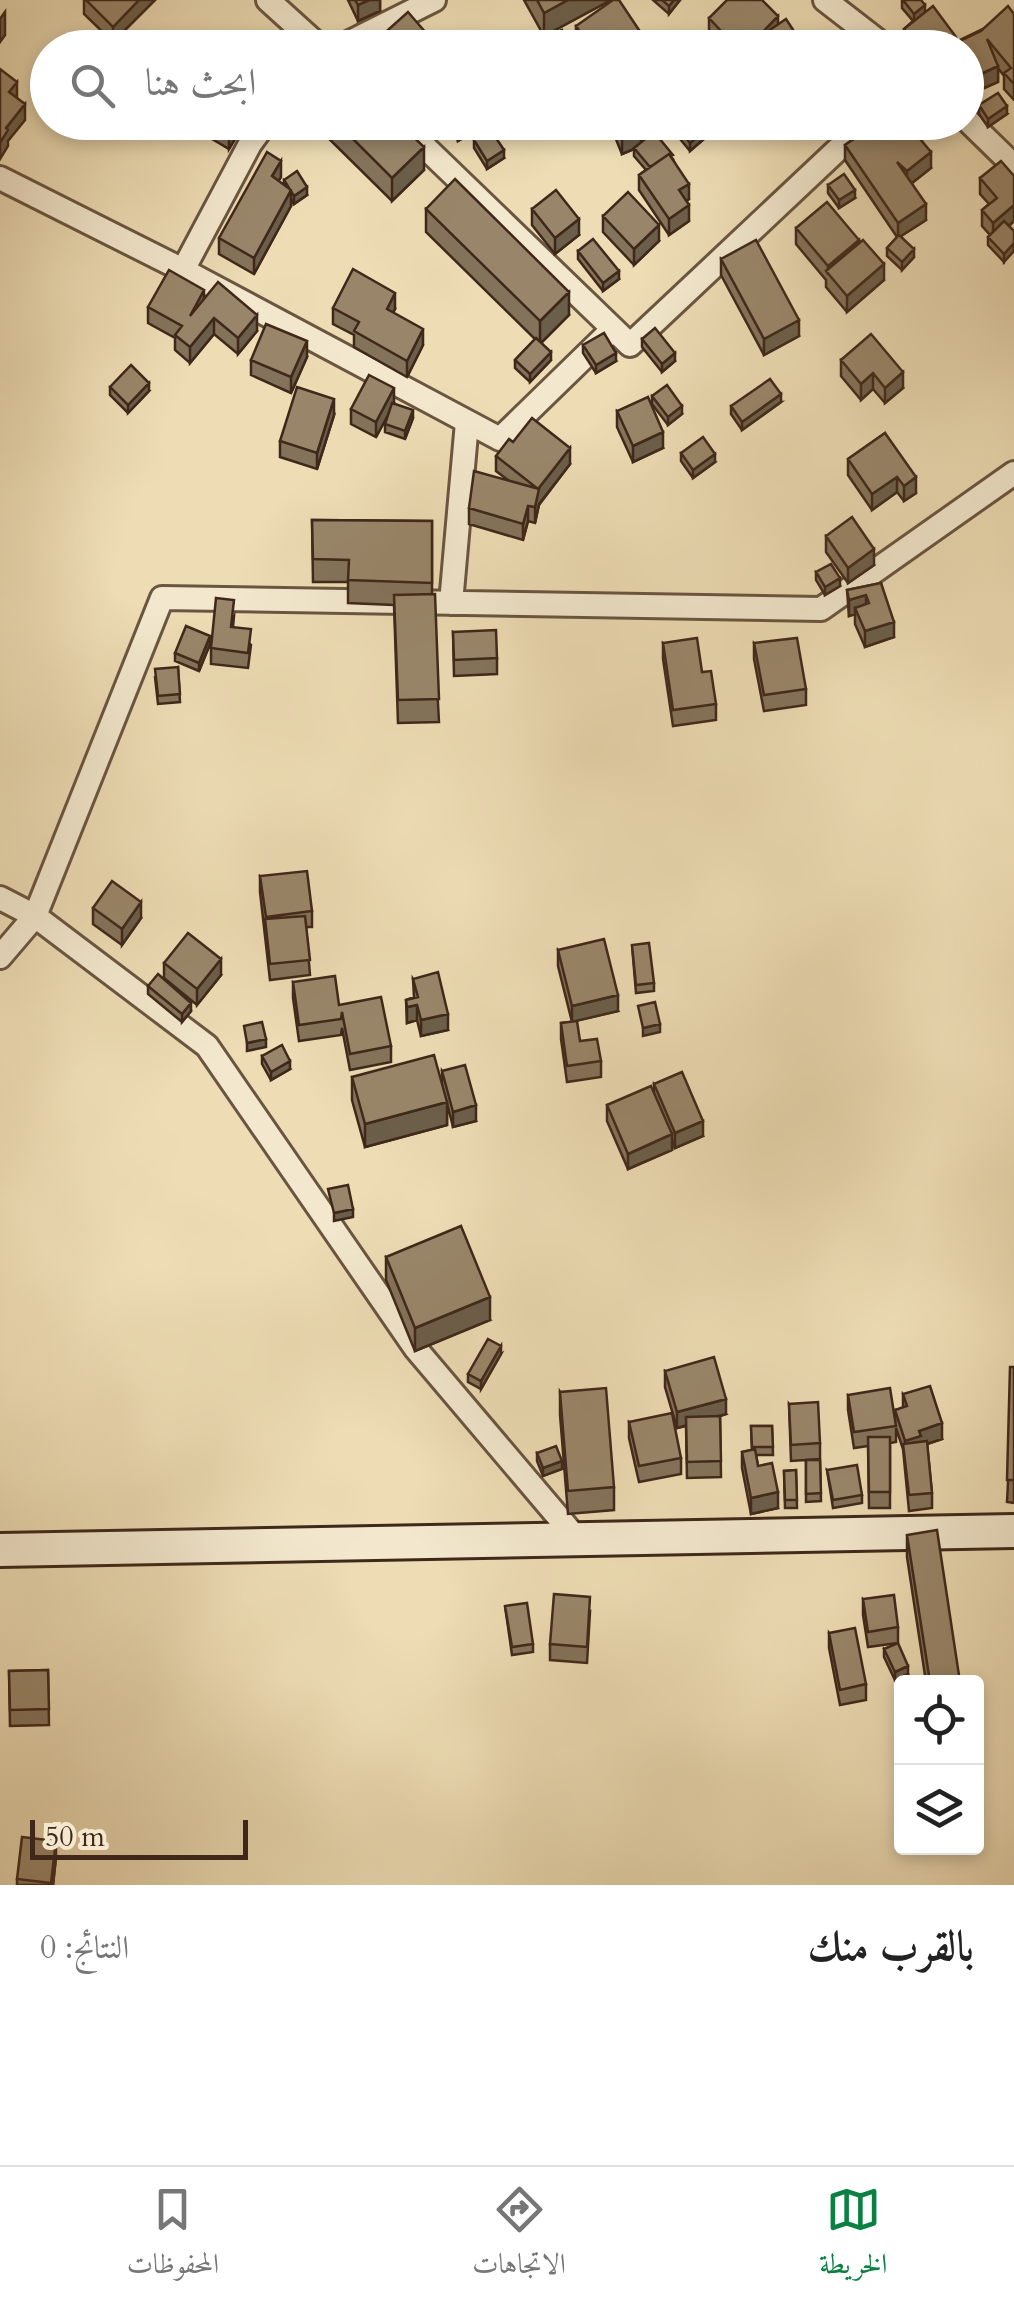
<!DOCTYPE html>
<html lang="ar">
<head>
<meta charset="utf-8">
<style>
  :root { --surface:#fff; --page:#f6f6f6; --text:#222; --muted:#767676; --line:#e0e0e0; --accent:#0b8043 }
  body { margin:0; font-family:Cardo,Amiri,serif; background:var(--page); color:var(--text); direction:rtl }
  .controls { position:absolute; right:30px; bottom:30px; display:grid; overflow:hidden; border-radius:10px; box-shadow:0 5px 15px #0003 }
  .controls button { width:90px; height:90px; display:grid; place-items:center; padding:0; border:0; border-bottom:2px solid var(--line); background:var(--surface); color:var(--text); font:50px sans-serif }
  .scale { position:absolute; left:30px; bottom:25px; width:218px; box-sizing:border-box; padding-left:10px; border:5px solid #3f281a; border-top:0; font-size:28px; line-height:35px; white-space:nowrap; color:#3f281a; -webkit-text-stroke:8px #f3e8ce; paint-order:stroke }
  .list { margin:0; padding:0; list-style:none }
  h2 { display:flex; justify-content:space-between; align-items:center; height:130px; margin:0; padding:0 40px; font-size:42px }
  h2 small { font-size:32px; font-weight:400; color:var(--muted) }
  .icon { flex:none; width:55px; height:55px; fill:none; stroke:currentColor; stroke-width:2; stroke-linecap:round; stroke-linejoin:round }
  .map { position:relative; flex:none; width:1014px; height:1885px; overflow:hidden; direction:ltr }
  .search { position:absolute; background:var(--surface); box-shadow:0 5px 15px #0003; left:30px; right:30px; top:30px; height:110px; display:flex; align-items:center; gap:25px; box-sizing:border-box; padding:0 35px; border-radius:55px; color:var(--muted); font-size:38px }
  .sheet { height:280px; background:var(--surface) }
  nav { display:flex; justify-content:space-around; align-items:center; box-sizing:border-box; height:140px; border-top:2px solid var(--line); background:var(--surface); font-size:28px; color:var(--muted) }
  nav a { display:grid; justify-items:center; gap:5px }
  nav .on { color:var(--accent) }
  .map>svg:first-child { display:block }
  .lines { fill:none; stroke-linecap:round; stroke-linejoin:round }
  .street-casing { stroke:#6a5540; stroke-width:28 }
  .secondary-casing { stroke:#3f281a; stroke-width:38 }
  .street { stroke:#f3e8ce; stroke-width:22 }
  .secondary { stroke:#f3e8ce; stroke-width:32 }
  .wall { fill:#84735b; stroke:#3f281a; stroke-width:2.5 }
  .shaded-wall { fill:#6b5e4a; stroke:#3f281a; stroke-width:2.5 }
  .building { fill:#99866a; stroke:#3f281a; stroke-width:2.5 }
</style>
</head>
<body>
<div class="map">
<svg width="1014" height="1885" viewBox="0 0 1014 1885">
  <rect width="100%" height="100%" fill="#eddcb4"/>
  <filter id="stains"><feTurbulence type="fractalNoise" baseFrequency=".002" numOctaves="4"/><feColorMatrix values="0 0 0 0 .2 0 0 0 0 .09 0 0 0 0 .02 0 0 0 .5 -.17"/></filter>
  <radialGradient id="worn" r=".72"><stop offset=".6" stop-color="#630" stop-opacity="0"/><stop offset="1" stop-color="#630" stop-opacity=".3"/></radialGradient>
  <g class="lines">
    <defs>
      <path id="street" d="M268,0L321,48
        M825,0L887,48
        M338,48L434,0
        M966,119L1014,166
        M399,122L630,345L867,122
        M0,178L183,270L500,439L613,329
        M183,270L250,144L266,122
        M451,603L467,422
        M0,898L35,916L207,1046L416,1349L577,1539
        M0,957L35,916L162,598L821,609L1014,473"/>
      <path id="secondary" d="M0,1550L1014,1531"/>
    </defs>
    <use href="#street" class="street-casing"/>
    <use href="#secondary" class="secondary-casing"/>
    <use href="#street" class="street"/>
    <use href="#secondary" class="secondary"/>
  </g>
  <path class="wall" d="M84,0H155L113,42L84,14Z
    M348,0H380V11L358,21Z
    M524,0H611L544,36Z
    M653,0H680L669,14Z
    M902,0L925,13L956,42L1014,14V100L1004,89V76L998,68V82L966,96V48H906L904,44V29L913,21L902,8Z
    M709,18L778,25L805,48H722L709,34Z
    M576,26L645,45L659,48H580L576,41Z
    M979,105L1007,114L988,127L979,114Z
    M197,122H245L229,149L197,130Z
    M312,122H398L424,170L392,201Z
    M447,122H487V123L458,141Z
    M609,122H638L641,142L673,159L689,199L687,201L689,221L669,235L639,190V175L646,170L634,156V149L622,154Z
    M666,122H699L705,138L690,151Z
    M865,122L931,168L912,183L926,220L901,236L914,257L902,270L887,256V248L897,237L845,160V145L865,131Z
    M474,140L504,158L487,169L474,148Z
    M1014,176V221L1009,226L1004,262L988,245V237L990,235L982,226V210L989,204L980,194V178Z
    M281,177L278,181L284,185V180L307,195L294,204L291,199V206L254,274L219,254V238Z
    M828,185L855,198L839,208L828,193Z
    M426,209L569,315L541,343L551,360L530,382L515,368V360L535,339L426,232Z
    M532,209L579,235L555,254L532,225Z
    M603,216L659,241L634,265L603,232Z
    M796,228L859,243L884,280L847,312L826,287V280L796,244Z
    M578,251L619,279L603,291L578,259Z
    M721,259L799,336L764,355L721,275Z
    M204,299L257,331L238,354L214,334L190,363L175,350V338L148,323V307Z
    M333,308L395,309L393,313L423,345L407,377L354,347V335L333,324Z
    M642,339L675,361L662,372L642,347Z
    M583,345L616,361L596,373L583,353Z
    M307,357L291,393L251,375V360Z
    M841,360L903,388L885,403L873,389L861,400L841,376Z
    M110,387L149,391L128,413L110,395Z
    M652,396L682,414L668,425L652,404Z
    M781,402L742,430L731,414V406Z
    M394,403L413,418L405,439L385,432V424L388,415L376,437L351,424V409Z
    M617,411L663,448L633,462L617,427Z
    M334,415L317,469L280,457V441Z
    M885,433L916,493L904,501L897,492L872,510L848,475V459Z
    M513,442L570,464L539,505L535,523L528,521L523,540L469,524V508L508,480L496,471V456Z
    M681,453L715,462L693,478L681,461Z
    M312,520L432,521V594L439,722L398,723L394,605L348,603V582H313Z
    M826,536L874,565L848,583L826,552Z
    M816,572L840,586L825,595L816,580Z
    M881,583L894,637L865,647L855,624V614L849,616L847,590Z
    M234,616L233,627L251,645L248,668L211,664V648Z
    M453,632L497,658V674L454,676Z
    M663,643L702,672L716,704V720L673,726L663,659Z
    M754,643L806,689V705L764,711L754,659Z
    M210,644L199,671L175,661V653Z
    M178,667L180,702L158,704L155,677Z
    M260,876L312,911V927H306L310,975L270,980L260,892Z
    M93,908L141,918L122,945L93,924Z
    M632,945L654,983V991L636,993Z
    M558,950L618,1011L574,1021L580,1041L601,1061V1077L567,1082L561,1039V1023L572,1022L558,966Z
    M164,963L221,975L197,1005L164,978Z
    M413,979L448,1030L421,1036L417,1020L407,1023L406,1000L414,997Z
    M293,982L339,1005L391,1046V1062L350,1070L342,1028L341,1035L299,1041L293,998Z
    M148,986L191,1011L182,1022L148,994Z
    M262,1056L290,1069L271,1080L262,1064Z
    M442,1071L476,1121L453,1127L447,1103V1125L365,1147L352,1100V1077L442,1085Z
    M654,1084L703,1136L675,1148L672,1139V1150L628,1169L607,1121V1105L654,1095Z
    M386,1257L490,1320L415,1351L386,1280Z
    M501,1354L481,1389L468,1382V1374Z
    M1014,1367V1503L1007,1502Z
    M665,1371L726,1414L720,1416L721,1477L687,1478L686,1426L677,1428L665,1387Z
    M560,1392L614,1487V1510L568,1514L560,1415Z
    M903,1394L942,1439L927,1444L932,1493V1508L909,1511L903,1449L896,1428V1442L890,1443V1508H869L868,1446L854,1448L848,1410V1395L895,1421V1410L903,1408Z
    M789,1404L820,1443V1459L791,1461Z
    M629,1422L681,1458V1474L639,1482L629,1438Z
    M751,1426H772L773,1455H756L758,1466L778,1508L751,1514L742,1468V1452L752,1450Z
    M537,1453L562,1469L543,1476L537,1461Z
    M806,1460H820L821,1501L806,1502Z
    M796,1470L797,1508H785L784,1471Z
    M827,1470L862,1495V1503L833,1508Z
    M907,1535L960,1682H926L907,1557Z
    M863,1599L898,1627V1643L868,1647L863,1615Z
    M505,1606L533,1644V1652L512,1655Z
    M590,1612L587,1663L550,1660V1644Z
    M829,1633L866,1684V1700L840,1705L829,1648Z
    M884,1649L908,1674L895,1680L884,1657Z
    M48,1670L49,1725L10,1726L9,1671Z
    M56,1857L53,1885H17V1879Z"/>
  <path class="shaded-wall" d="M139,0H155L113,42V27Z
    M369,0H380V11L358,21V5Z
    M568,0H611L544,36V13Z
    M674,0H680L669,14V6Z
    M925,5V13L914,22V14Z
    M5,12V35L0,42V19Z
    M778,16V32L755,40Z
    M645,39V48H632Z
    M998,66V82L966,96V81Z
    M17,82V98L9,92Z
    M25,104V120L8,141V146L0,159V143L6,128Z
    M1007,106V114L988,127V119Z
    M235,122H245L229,149V133Z
    M462,122H487V123L458,141V125Z
    M641,130V146L622,154V138Z
    M705,130V138L690,151V143Z
    M424,147V170L392,201V178Z
    M504,150V158L487,169V161Z
    M931,152V168L907,187V171Z
    M281,161V177L272,192V176Z
    M689,184V199L679,206V190Z
    M307,187V195L294,204V196Z
    M291,190V206L254,274V258Z
    M855,190V198L839,208V200Z
    M926,204V220L898,238V223Z
    M689,205V221L669,235V219Z
    M1014,205V221L993,239V223Z
    M579,219V235L555,254V238Z
    M659,225V241L634,265V249Z
    M859,240V256L828,273V266Z
    M1014,243V251L1004,262V254Z
    M914,249V257L902,270V262Z
    M884,264V280L847,312V296Z
    M619,271V279L603,291V283Z
    M204,290V305L190,316Z
    M569,292V315L540,344V321Z
    M395,293V309L387,325V309Z
    M257,315V331L238,354V338Z
    M214,318V334L190,363V347Z
    M799,320V336L764,355V339Z
    M423,329V345L407,377V361Z
    M307,341V357L291,393V377Z
    M551,352V360L530,382V374Z
    M616,353V361L596,373V365Z
    M675,353V361L662,372V364Z
    M903,372V388L885,403V388Z
    M873,373V389L861,400V384Z
    M149,383V391L128,413V405Z
    M394,388V404L376,437V422Z
    M781,394V402L742,430V422Z
    M334,399V415L317,469V453Z
    M682,406V414L668,425V417Z
    M413,410V418L405,439V431Z
    M663,432V448L633,462V446Z
    M570,448V464L539,504L535,523V507L538,489Z
    M715,454V462L693,478V470Z
    M897,477V492L872,510V494Z
    M916,477V493L904,501V486Z
    M528,506V521L523,540V524Z
    M874,549V565L848,583V568Z
    M840,578V586L825,595V587Z
    M866,595V611L855,608V614L849,616V600Z
    M894,622V637L865,647V631Z
    M210,636V644L199,671V663Z
    M141,902V918L122,945V929Z
    M221,959V975L197,1005V989Z
    M618,995V1011L572,1022V1006Z
    M191,1003V1011L182,1022V1014Z
    M417,1005V1020L407,1023V1007Z
    M448,1014V1030L421,1036V1020Z
    M660,1024V1032L643,1036V1028Z
    M266,1039V1047L247,1051V1043Z
    M290,1061V1069L271,1080V1072Z
    M447,1102V1125L365,1147V1124Z
    M476,1105V1121L453,1127V1112Z
    M703,1121V1136L675,1148V1133Z
    M672,1134V1150L628,1169V1154Z
    M353,1209V1217L334,1221V1213Z
    M490,1297V1320L415,1351V1328Z
    M501,1346V1354L481,1389V1381Z
    M726,1399V1414L677,1428V1412Z
    M942,1423V1439L921,1446L905,1456V1441L919,1431Z
    M562,1461V1469L543,1476V1468Z
    M778,1492V1508L751,1514V1498Z
    M908,1666V1674L895,1680V1672Z
    M56,1841V1857L53,1885H51Z"/>
  <path class="building" d="M86,0H139L113,27Z
    M355,0H369L358,5Z
    M537,0H568L544,13Z
    M613,0H619L645,39L632,48H591L576,26Z
    M662,0H674L669,6Z
    M727,0H762L778,16L755,40L786,19L805,48H737L709,18Z
    M903,0H921L925,5L914,14Z
    M933,6L956,37L942,48H918L904,29Z
    M1008,6L1014,14V84L1004,73L1011,68L987,39L998,66L966,81V48H945L981,31Z
    M408,12L439,48H371L370,46Z
    M562,30L570,48H539L536,41Z
    M650,39L659,48H642Z
    M693,41L699,48H686Z
    M0,69L17,82L9,92L25,104L6,128L8,130L0,143Z
    M998,93L1007,106L988,119L979,105Z
    M211,122H235L229,133Z
    M336,122H398L424,147L392,178Z
    M616,122H638L641,130L622,138Z
    M673,122H699L705,130L690,143Z
    M866,122H906L931,152L907,171L897,162L926,204L898,223L845,145L870,128Z
    M490,129L504,150L487,161L474,140Z
    M654,132L673,155L671,156L669,154L650,167L634,148Z
    M267,152L281,161L272,176L291,190L254,258L219,238Z
    M669,154L689,184L679,190L689,205L669,219L639,175Z
    M1001,161L1014,176V205L993,223L982,210L997,198L980,178Z
    M297,171L307,187L294,196L284,180Z
    M844,174L855,190L839,200L828,185Z
    M455,179L569,292L540,321L426,209Z
    M556,190L579,219L555,238L532,209Z
    M628,192L659,225L634,249L603,216Z
    M827,202L859,240L828,266L796,228Z
    M1004,221L1014,231V243L1004,254L988,237Z
    M899,235L914,249L902,262L887,248Z
    M593,239L619,271L603,283L578,251Z
    M756,240L799,320L764,339L721,259Z
    M863,240L884,264L847,296L826,271Z
    M353,269L395,293L387,309L423,329L407,361L354,331L359,322L333,308Z
    M169,270L204,290L190,316L218,282L257,315L238,338L214,318L190,347L175,335L182,326L148,307Z
    M266,324L307,341L291,377L251,360Z
    M655,328L675,353L662,364L642,339Z
    M604,333L616,353L596,365L583,345Z
    M871,334L903,372L885,388L873,373L861,384L841,360Z
    M536,338L551,352L530,374L515,360Z
    M131,365L149,383L128,405L110,387Z
    M369,375L394,388L376,422L351,409Z
    M770,379L781,394L742,422L731,406Z
    M667,385L682,406L668,417L652,396Z
    M297,387L334,399L317,453L280,441Z
    M648,397L663,432L633,446L617,411Z
    M392,403L413,410L405,431L385,424Z
    M532,418L570,448L538,489L496,456L509,439L513,442Z
    M885,433L916,477L904,486L897,477L872,494L848,459Z
    M703,437L715,454L693,470L681,453Z
    M474,471L539,489L535,507L528,506L523,524L469,508Z
    M852,517L874,549L848,568L826,536Z
    M312,520L432,521V583L348,580L349,560L313,559Z
    M831,564L840,578L825,587L816,572Z
    M881,583L894,622L865,631L855,608L869,603L866,595L849,600L847,590Z
    M435,594L439,699L398,700L394,595Z
    M216,598L234,600L231,627L251,629L248,653L211,648Z
    M186,626L210,636L199,663L175,653Z
    M496,630L497,658L454,660L453,632Z
    M697,638L702,672L711,671L716,704L673,710L663,643Z
    M797,638L806,689L764,695L754,643Z
    M178,667L180,694L158,696L155,669Z
    M307,871L312,911L266,917L260,876Z
    M112,881L141,902L122,929L93,908Z
    M305,916L310,960L270,964L265,919Z
    M188,933L221,959L197,989L164,963Z
    M604,939L618,995L572,1006L558,950Z
    M649,943L654,983L636,985L632,945Z
    M438,972L448,1014L421,1020L417,1005L407,1007L406,1000L418,997L413,979Z
    M158,974L191,1003L182,1014L148,986Z
    M335,976L339,1005L381,997L391,1046L350,1054L342,1012L341,1019L299,1025L293,982Z
    M655,1002L660,1024L643,1028L638,1006Z
    M577,1021L580,1041L597,1039L601,1061L567,1066L561,1023Z
    M262,1022L266,1039L247,1043L244,1026Z
    M282,1045L290,1061L271,1072L262,1056Z
    M434,1055L447,1102L365,1124L352,1077Z
    M465,1065L476,1105L453,1112L442,1071Z
    M682,1072L703,1121L675,1133L654,1084Z
    M651,1086L672,1134L628,1154L607,1105Z
    M348,1185L353,1209L334,1213L328,1189Z
    M461,1226L490,1297L415,1328L386,1257Z
    M488,1339L501,1346L481,1381L468,1374Z
    M714,1357L726,1399L677,1412L665,1371Z
    M1010,1367H1014V1480H1007Z
    M930,1386L942,1423L919,1431L921,1436L905,1441L895,1410L907,1406L903,1394Z
    M606,1388L614,1487L568,1491L560,1392Z
    M890,1388L896,1426L854,1432L848,1395Z
    M818,1402L820,1443L791,1445L789,1404Z
    M672,1413L681,1458L639,1466L629,1422Z
    M720,1416L721,1461L687,1462L686,1417Z
    M751,1426H772L773,1447H752Z
    M868,1437H890V1492H869Z
    M927,1441L932,1493L909,1495L903,1444Z
    M556,1446L562,1461L543,1468L537,1453Z
    M755,1449L758,1466L772,1463L778,1492L751,1498L742,1452Z
    M806,1460H820L821,1493L806,1494Z
    M857,1465L862,1495L833,1500L827,1470Z
    M796,1470L797,1500H785L784,1471Z
    M937,1530L960,1682H930L907,1535Z
    M554,1594L590,1597L587,1647L550,1644Z
    M894,1595L898,1627L868,1632L863,1599Z
    M527,1603L533,1644L512,1647L505,1606Z
    M855,1628L866,1684L840,1690L829,1633Z
    M898,1643L908,1666L895,1672L884,1649Z
    M48,1670L49,1709L10,1710L9,1671Z
    M22,1837L56,1841L51,1883L17,1879Z"/>
  <rect width="100%" height="100%" filter="url(#stains)"/>
  <rect width="100%" height="100%" fill="url(#worn)"/>
</svg>
<div class="controls">
<button><svg class="icon" aria-label="locate" viewBox="0 0 24 24"><circle cx="12" cy="12" r="6"/><path d="M12 2v4M12 18v4M2 12h4M18 12h4"/></svg></button>
<button><svg class="icon" aria-label="layers" viewBox="0 0 24 24"><path d="M12 4l9 5-9 5-9-5zM3 14l9 5 9-5"/></svg></button>
</div>
<div class="scale">50 m</div>
<div class="search"><svg class="icon" aria-label="search" viewBox="0 0 24 24"><circle cx="10" cy="10" r="6"/><path d="M15 15l6 6"/></svg>ابحث هنا</div>
</div>
<section class="sheet">
<h2>بالقرب منك<small>النتائج: 0</small></h2>
<ul class="list">
</ul>
</section>
<nav>
<a class="on"><svg class="icon" aria-label="map" viewBox="0 0 24 24"><path d="M3 6l6-2 6 2 6-2v14l-6 2-6-2-6 2zM9 4v14M15 6v14"/></svg>الخريطة</a>
<a><svg class="icon" aria-label="directions" viewBox="0 0 24 24"><path d="M12 3l9 9-9 9-9-9zM9 14v-3h6M13 9l2 2-2 2"/></svg>الاتجاهات</a>
<a><svg class="icon" aria-label="saved" viewBox="0 0 24 24"><path d="M7 4h10v16l-5-4-5 4z"/></svg>المحفوظات</a>
</nav>
</body>
</html>
